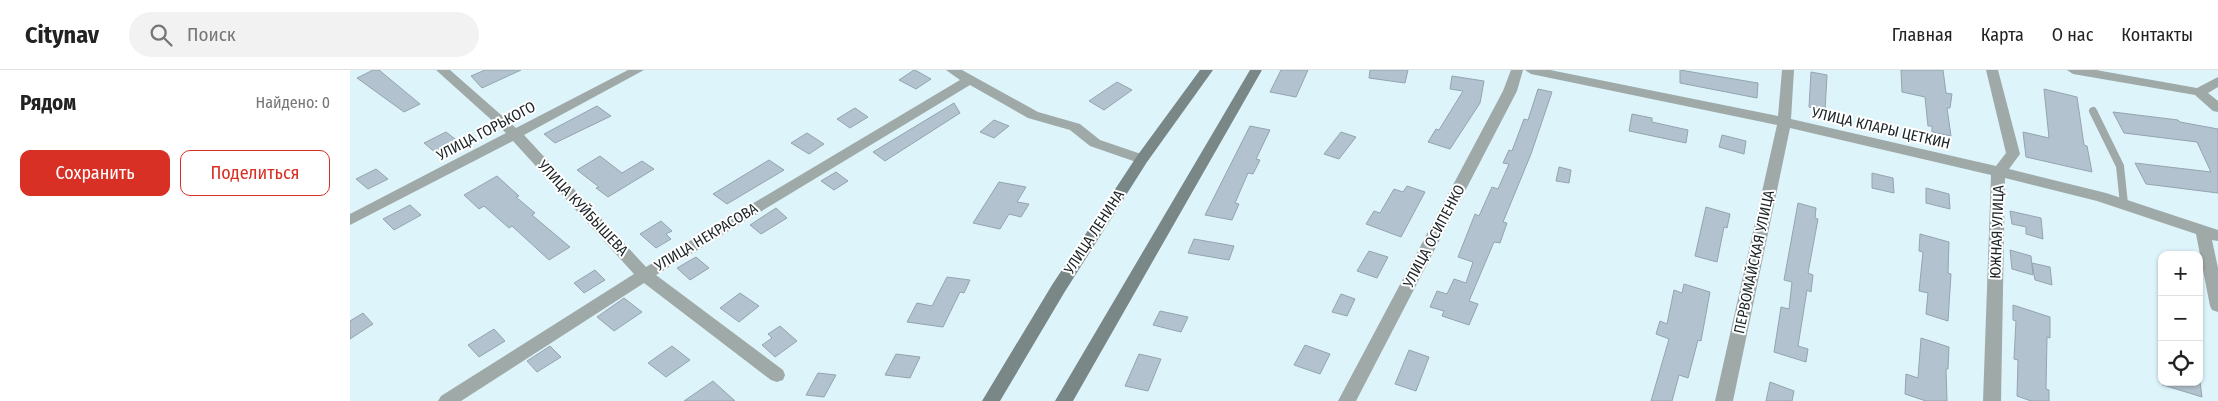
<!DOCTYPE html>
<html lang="ru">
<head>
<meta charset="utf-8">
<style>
  :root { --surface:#fff; --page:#f2f2f2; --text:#222; --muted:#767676; --line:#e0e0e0; --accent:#d93025 }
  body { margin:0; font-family:"Fira Sans Condensed",sans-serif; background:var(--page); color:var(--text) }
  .controls { position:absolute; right:15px; bottom:15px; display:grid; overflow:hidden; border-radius:10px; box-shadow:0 1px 4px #0004 }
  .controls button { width:45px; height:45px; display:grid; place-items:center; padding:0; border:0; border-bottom:1px solid var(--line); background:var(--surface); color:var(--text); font:25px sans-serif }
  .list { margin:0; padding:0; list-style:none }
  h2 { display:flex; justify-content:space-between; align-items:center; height:65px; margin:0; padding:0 20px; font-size:21px }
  h2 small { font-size:16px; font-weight:400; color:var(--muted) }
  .actions { display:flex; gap:10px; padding:15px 20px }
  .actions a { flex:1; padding:11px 0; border:1px solid var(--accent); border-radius:10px; text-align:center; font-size:18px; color:var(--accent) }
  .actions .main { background:var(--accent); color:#fff }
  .icon { flex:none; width:28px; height:28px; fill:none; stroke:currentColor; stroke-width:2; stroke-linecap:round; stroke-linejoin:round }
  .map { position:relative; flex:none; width:1868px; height:331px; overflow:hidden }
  header { display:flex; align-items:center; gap:30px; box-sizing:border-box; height:70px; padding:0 25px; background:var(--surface); border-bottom:1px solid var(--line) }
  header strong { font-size:24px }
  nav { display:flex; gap:28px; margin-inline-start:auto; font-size:18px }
  .search { width:350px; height:45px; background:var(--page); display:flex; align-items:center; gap:12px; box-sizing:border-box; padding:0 18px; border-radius:28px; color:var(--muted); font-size:19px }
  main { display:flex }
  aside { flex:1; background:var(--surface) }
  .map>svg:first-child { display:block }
  .building { fill:#b2c2cf; stroke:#94a4b0 }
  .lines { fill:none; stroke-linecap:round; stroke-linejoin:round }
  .lane { stroke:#9fa9a8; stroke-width:8 }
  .street { fill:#9fa9a8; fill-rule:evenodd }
  .secondary { fill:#798786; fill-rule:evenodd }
  .labels { text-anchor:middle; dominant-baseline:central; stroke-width:4; stroke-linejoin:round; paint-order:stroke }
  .street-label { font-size:15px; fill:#1c2427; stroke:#fff }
</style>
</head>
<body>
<header>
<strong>Citynav</strong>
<div class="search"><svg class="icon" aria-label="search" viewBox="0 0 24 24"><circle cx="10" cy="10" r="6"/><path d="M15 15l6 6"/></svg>Поиск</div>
<nav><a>Главная</a><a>Карта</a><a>О нас</a><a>Контакты</a></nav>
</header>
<main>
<aside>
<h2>Рядом<small>Найдено: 0</small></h2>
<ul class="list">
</ul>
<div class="actions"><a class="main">Сохранить</a><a>Поделиться</a></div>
</aside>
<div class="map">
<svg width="1868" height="331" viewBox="0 0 1868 331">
  <rect width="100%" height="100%" fill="#ddf4fa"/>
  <path class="building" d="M23,0H29L70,34L54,42L7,8Z
    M135,0H171L132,18L121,6Z
    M564,0H565L581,9L566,19L549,10Z
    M931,0H958L946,27L920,22Z
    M1020,0H1058L1055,13L1019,8Z
    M1330,0L1408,13L1407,28L1330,13Z
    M1551,0H1593L1596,23L1602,24L1600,38H1597L1601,66L1582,62V56H1578L1575,27L1552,22Z
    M1461,2L1477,5L1475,41L1459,37Z
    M1102,6L1134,11L1130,33L1100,79L1078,72L1086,59L1089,60L1113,21L1100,19Z
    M767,12L782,20L754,40L739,31Z
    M1188,19L1202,22L1181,84L1153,152L1157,153L1150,173L1144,172L1119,231L1128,234L1119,255L1092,246L1094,241L1080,237L1087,221L1097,224L1104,209L1116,213L1123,192L1108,187L1125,144L1129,146L1142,117L1148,119L1159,94L1153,93L1159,80L1162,81L1174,49L1178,50Z
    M1694,19L1727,27L1734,75L1737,76L1742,102L1676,87L1673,62L1699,68Z
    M604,33L610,43L535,91L523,82Z
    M247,36L261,46L205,73L194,64Z
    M505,38L518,47L500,58L487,49Z
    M1763,42L1828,50L1830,52L1868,59V123L1796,114L1785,93L1861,102L1847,72L1774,63Z
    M1282,44L1302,48V52L1338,60L1336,73L1279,61Z
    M644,50L659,56L644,68L630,62Z
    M900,56L920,60L906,89L910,90L903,104L898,103L885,133L889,134L882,150L855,145Z
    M96,62L109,72L87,84L74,73Z
    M991,62L1006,67L989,89L974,84Z
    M457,63L474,74L459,84L441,73Z
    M1372,65L1396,71L1394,84L1369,77Z
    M250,86L272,103L292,91L304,99L258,127L246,118L249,117L227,100Z
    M419,90L434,100L377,134L363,124Z
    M1209,97L1221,100L1219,113L1206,111Z
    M26,99L38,109L18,119L6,109Z
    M486,102L498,111L484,120L471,111Z
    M1522,103L1543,108L1544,123L1522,118Z
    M147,106L169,126L166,127L185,143L182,145L220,177L199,190L162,156L159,158L134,136L129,139L114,125Z
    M649,112L676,117L667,132L679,134L671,147L659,144L650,159L623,153Z
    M1057,116L1075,122L1051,167L1016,154L1024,141L1030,143L1044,119L1053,122Z
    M1576,118L1599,124L1600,139L1576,133Z
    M1448,133L1466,138L1465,148L1468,149L1458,203L1463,205L1461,222L1457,220L1448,276L1458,279L1456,292L1424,282L1431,237L1439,239L1442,212L1434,210Z
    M60,135L71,145L44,160L33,149Z
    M1356,137L1380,144L1377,158L1374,157L1367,192L1345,186Z
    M426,138L437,148L411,164L400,155Z
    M1660,141L1691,148L1693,169L1676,164V157L1662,154Z
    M311,151L322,161L316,164L321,169L306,178L290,164Z
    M1570,164L1599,172L1598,203L1601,204L1598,251L1576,244L1578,223L1569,221L1573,182L1569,181Z
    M844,169L884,176L879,190L838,183Z
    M1660,180L1681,186L1683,205L1662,199Z
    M1019,181L1038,187L1027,208L1007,201Z
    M346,187L359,198L340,210L327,198Z
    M1682,193L1700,197L1702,215L1685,210Z
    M245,200L255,210L234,223L224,213Z
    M597,207L620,210L614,223L610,222L593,257L557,252L567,233L582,236Z
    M1334,214L1360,222L1351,271L1348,270L1338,308L1329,305L1322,331H1301L1319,269L1306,264L1310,251L1317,254L1324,220L1332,223Z
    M390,223L409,236L389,252L370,238Z
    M991,224L1005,229L997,246L982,242Z
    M274,228L292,242L264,261L247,247Z
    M1663,235L1700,247V268L1697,267L1696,319L1699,320V331H1681L1667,326L1668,290L1664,289L1666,251L1663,250Z
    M810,241L838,247L831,262L803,255Z
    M13,243L23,254L0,269V251Z
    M430,256L447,271L425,287L412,275L422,268L418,264Z
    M144,259L155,271L129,287L118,275Z
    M1571,268L1599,277L1598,299H1596L1597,331H1576L1555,324L1556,304L1568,308Z
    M955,275L980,284L970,304L944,295Z
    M200,276L211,287L187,302L177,291Z
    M322,276L340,290L316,307L298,293Z
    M1059,280L1079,287L1066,321L1045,314Z
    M546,284L570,287L560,308L535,305Z
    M789,284L811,289L798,321L775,316Z
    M468,303L486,305L474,327L456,325Z
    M363,311L385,331H334Z
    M1420,312L1444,321L1442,331H1416Z
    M1814,312H1850L1852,327L1813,315Z"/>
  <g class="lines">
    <path class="lane" d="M1743,41L1770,96L1774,134"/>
    <path class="street" d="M86,0H100L166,58L278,0H294L174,65L296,197L610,10L596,0H612L688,42L730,54L750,70L797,86L799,89L792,94L740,76L720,60L678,48L620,15L306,205L433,300L435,305L433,310L427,312L421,310L294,213L111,331H88L91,326L284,204L163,71L0,155V144L156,63Z
      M1161,0H1173L1167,21L1006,331H988L1153,21Z
      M1175,0H1200L1428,46L1432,0H1444L1441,49L1646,96L1656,83L1636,0H1648L1670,84L1659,99L1756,123L1868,160V171L1862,170L1868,198V242L1862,240L1860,236L1846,164L1747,131L1655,108L1651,331H1633L1641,105L1440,58L1383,331H1365L1427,55L1181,4Z
      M1717,0H1746L1847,18L1868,7V17L1858,23L1868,31V42L1863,41L1845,25L1723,4Z"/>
    <path class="secondary" d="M850,0H863L797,92L714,223L650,331H632L702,215L787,86Z
      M900,0H912L723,331H705Z"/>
  </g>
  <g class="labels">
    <g class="street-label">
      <text transform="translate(1531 58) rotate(13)">УЛИЦА КЛАРЫ ЦЕТКИН</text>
      <text transform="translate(136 61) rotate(-28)">УЛИЦА ГОРЬКОГО</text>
      <text transform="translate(233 138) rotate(47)">УЛИЦА КУЙБЫШЕВА</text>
      <text transform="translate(744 162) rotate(-57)">УЛИЦА ЛЕНИНА</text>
      <text transform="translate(1647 162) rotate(-88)">ЮЖНАЯ УЛИЦА</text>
      <text transform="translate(1084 166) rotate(-62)">УЛИЦА ОСИПЕНКО</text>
      <text transform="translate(356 167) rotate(-31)">УЛИЦА НЕКРАСОВА</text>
      <text transform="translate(1404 192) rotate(-78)">ПЕРВОМАЙСКАЯ УЛИЦА</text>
    </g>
  </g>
</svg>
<div class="controls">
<button>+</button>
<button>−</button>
<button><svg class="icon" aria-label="locate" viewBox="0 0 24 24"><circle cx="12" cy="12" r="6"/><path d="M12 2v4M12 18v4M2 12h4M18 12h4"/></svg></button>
</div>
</div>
</main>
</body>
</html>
